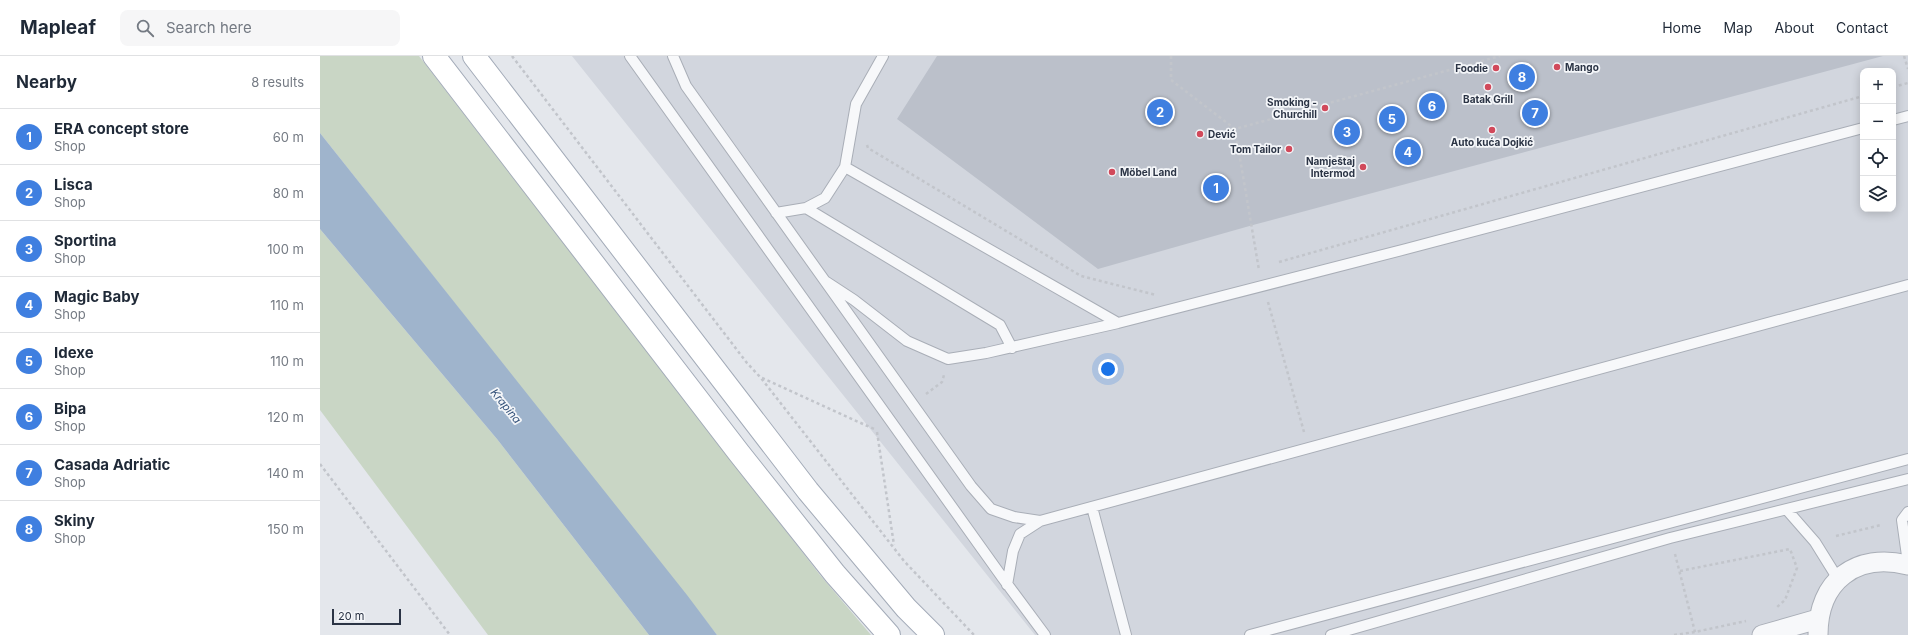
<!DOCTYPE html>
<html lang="en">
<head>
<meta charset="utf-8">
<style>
  :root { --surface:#fff; --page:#f6f6f7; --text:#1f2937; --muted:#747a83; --line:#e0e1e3; --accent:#0b8043 }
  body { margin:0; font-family:Inter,sans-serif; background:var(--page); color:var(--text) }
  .controls { position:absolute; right:12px; top:12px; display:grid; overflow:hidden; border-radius:8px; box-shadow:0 2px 10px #0003 }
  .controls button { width:36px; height:36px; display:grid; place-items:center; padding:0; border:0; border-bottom:1px solid var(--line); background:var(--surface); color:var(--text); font:20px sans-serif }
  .scale { position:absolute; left:12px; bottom:10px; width:69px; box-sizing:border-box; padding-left:4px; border:2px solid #2b3445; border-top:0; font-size:11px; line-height:14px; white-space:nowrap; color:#2b3445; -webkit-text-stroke:3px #f4f6f9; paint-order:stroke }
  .you { position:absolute; left:788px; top:313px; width:14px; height:14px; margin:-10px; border:3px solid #fff; border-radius:50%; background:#1a73e8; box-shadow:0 0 0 6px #1a73e833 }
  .badge { display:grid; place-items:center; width:26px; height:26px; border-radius:50%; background:var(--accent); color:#fff; font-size:13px; font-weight:700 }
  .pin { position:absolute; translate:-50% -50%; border:2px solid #fff; box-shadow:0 1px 4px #0006 }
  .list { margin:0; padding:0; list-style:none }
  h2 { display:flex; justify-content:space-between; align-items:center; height:52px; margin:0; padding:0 16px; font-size:17px }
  h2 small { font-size:13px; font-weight:400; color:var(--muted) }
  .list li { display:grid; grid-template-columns:26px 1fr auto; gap:12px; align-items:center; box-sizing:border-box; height:56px; padding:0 16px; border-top:1px solid var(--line) }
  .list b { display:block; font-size:15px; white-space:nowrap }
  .list p { margin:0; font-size:13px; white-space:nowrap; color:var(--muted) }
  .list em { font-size:13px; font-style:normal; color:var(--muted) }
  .icon { flex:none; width:22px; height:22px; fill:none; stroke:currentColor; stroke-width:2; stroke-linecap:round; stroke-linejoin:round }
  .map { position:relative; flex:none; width:1588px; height:579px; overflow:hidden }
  header { display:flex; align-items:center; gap:24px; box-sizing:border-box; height:56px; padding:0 20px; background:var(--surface); border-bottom:1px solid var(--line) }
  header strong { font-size:19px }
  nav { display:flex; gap:22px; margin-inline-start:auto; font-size:14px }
  .search { width:280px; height:36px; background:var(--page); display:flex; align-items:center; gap:10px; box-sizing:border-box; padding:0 14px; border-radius:8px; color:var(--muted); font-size:15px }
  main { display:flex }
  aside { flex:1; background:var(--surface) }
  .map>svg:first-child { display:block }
  .built { fill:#d2d6de; fill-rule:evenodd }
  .green { fill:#c9d6c5 }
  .water { fill:#9fb4cc }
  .building { fill:#bbc0ca }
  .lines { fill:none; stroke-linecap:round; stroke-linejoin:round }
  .service-casing { stroke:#a9aeb7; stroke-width:12 }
  .minor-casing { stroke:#a9aeb7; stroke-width:21 }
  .primary-casing { stroke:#a3abb8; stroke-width:24 }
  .path { stroke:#c2c5cb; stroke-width:2.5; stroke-dasharray:3 3; stroke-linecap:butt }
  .service { stroke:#f7f8fa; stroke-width:10 }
  .minor { stroke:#f7f8fa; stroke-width:19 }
  .primary { stroke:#fff; stroke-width:22 }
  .poi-dot { fill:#d1495b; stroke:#f4f6f9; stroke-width:1.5 }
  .labels { text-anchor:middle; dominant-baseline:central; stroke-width:3.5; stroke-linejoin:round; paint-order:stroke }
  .poi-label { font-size:10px; font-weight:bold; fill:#2b3445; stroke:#f4f6f9; text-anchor:end }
  .water-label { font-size:11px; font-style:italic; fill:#34527a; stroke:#f4f6f9 }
</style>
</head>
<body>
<header>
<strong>Mapleaf</strong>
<div class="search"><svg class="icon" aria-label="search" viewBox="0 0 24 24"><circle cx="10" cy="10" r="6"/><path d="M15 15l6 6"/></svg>Search here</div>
<nav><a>Home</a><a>Map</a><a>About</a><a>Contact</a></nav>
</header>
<main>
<aside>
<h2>Nearby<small>8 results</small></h2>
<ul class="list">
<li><span class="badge" style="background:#3f7fe0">1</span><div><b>ERA concept store</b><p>Shop</p></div><em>60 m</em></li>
<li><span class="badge" style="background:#3f7fe0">2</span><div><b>Lisca</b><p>Shop</p></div><em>80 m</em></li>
<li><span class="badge" style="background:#3f7fe0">3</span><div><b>Sportina</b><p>Shop</p></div><em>100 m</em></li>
<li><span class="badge" style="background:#3f7fe0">4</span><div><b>Magic Baby</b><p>Shop</p></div><em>110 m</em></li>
<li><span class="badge" style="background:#3f7fe0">5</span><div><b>Idexe</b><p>Shop</p></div><em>110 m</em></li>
<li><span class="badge" style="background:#3f7fe0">6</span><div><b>Bipa</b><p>Shop</p></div><em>120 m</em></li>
<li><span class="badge" style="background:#3f7fe0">7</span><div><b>Casada Adriatic</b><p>Shop</p></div><em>140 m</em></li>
<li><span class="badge" style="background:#3f7fe0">8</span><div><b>Skiny</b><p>Shop</p></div><em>150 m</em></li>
</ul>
</aside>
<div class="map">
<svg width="1588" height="579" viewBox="0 0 1588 579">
  <rect width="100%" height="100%" fill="#e4e7ec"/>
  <path class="built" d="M252,0H1588V579H715ZM1543,15H1573V153H1543Z"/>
  <path class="green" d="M0,0H99L500,519L551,579H397L0,77Z
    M0,173L177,383L329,579H168L0,354Z"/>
  <path class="water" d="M0,77L367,539L397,579H329L177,383L0,173Z"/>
  <path class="building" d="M617,0H1563L933,169L778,213L577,63Z"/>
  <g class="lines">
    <defs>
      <path id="service" d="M310,0L682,521L725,579
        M353,0L366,30L651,430L671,453L694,461L720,465
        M1573,64L1588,60
        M525,111L798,267
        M486,152L680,269L692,292
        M456,157L486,152L505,142L525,111L536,48L563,0
        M505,225L534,244L587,285L628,303L666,297L798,267L1086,193L1543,72
        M772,451L806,579
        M1467,454L1495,486L1518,523
        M1588,456L1582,464L1588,507
        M687,529L693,495L700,478L720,465L1588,229
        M930,579L1588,403
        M1011,579L1350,482L1588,423"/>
      <path id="minor" d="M1442,579L1498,563
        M1498,579C1498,525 1536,496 1588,509"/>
      <path id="primary" d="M114,0L419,397L515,518L569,579
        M154,0L488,435L586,552L613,579"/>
    </defs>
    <use href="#service" class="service-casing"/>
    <use href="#minor" class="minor-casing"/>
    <use href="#primary" class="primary-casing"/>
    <path class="path" d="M192,0L427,307L441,322L584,505L654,579
      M851,0V24L915,73L1180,0
      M1584,0L1588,13
      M1573,31L1588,27
      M915,73L939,214
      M547,89L548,92L761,220L836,239
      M959,206L1543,40
      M948,246L984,376
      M442,322L554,373
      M606,338L622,326L624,319
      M557,376L574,489
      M0,408L130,579
      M1516,480L1561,469
      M1355,498L1375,576
      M1360,515L1470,493L1477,512L1465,544L1456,552
      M1354,579L1375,576L1426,565"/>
    <use href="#service" class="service"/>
    <use href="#minor" class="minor"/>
    <use href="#primary" class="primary"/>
  </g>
  <g class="poi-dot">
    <circle cx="1237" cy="11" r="4"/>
    <circle cx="1176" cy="12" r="4"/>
    <circle cx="1168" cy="31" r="4"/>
    <circle cx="1005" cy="52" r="4"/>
    <circle cx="1172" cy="74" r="4"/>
    <circle cx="880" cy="78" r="4"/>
    <circle cx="969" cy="93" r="4"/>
    <circle cx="1043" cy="111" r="4"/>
    <circle cx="792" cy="116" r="4"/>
  </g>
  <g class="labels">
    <g class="poi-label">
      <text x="1245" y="11" text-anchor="start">Mango</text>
      <text x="1168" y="12">Foodie</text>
      <text x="1168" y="43" text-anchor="middle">Batak Grill</text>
      <text x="997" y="46">Smoking -<tspan x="997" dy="12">Churchill</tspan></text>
      <text x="888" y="78" text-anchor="start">Dević</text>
      <text x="1172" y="86" text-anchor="middle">Auto kuća Dojkić</text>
      <text x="961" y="93">Tom Tailor</text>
      <text x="1035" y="105">Namještaj<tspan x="1035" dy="12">Intermod</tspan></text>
      <text x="800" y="116" text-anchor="start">Möbel Land</text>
    </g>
    <g class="water-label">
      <text transform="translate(186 350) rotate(51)">Krapina</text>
    </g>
  </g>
</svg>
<div class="controls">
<button>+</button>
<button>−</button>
<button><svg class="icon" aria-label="locate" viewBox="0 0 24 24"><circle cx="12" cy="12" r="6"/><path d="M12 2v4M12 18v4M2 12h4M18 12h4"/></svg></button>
<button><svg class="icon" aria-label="layers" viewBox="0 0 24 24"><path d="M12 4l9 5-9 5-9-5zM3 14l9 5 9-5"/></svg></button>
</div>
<div class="scale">20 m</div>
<div class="you"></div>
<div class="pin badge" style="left:896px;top:132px;background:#3f7fe0">1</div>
<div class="pin badge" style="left:840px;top:56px;background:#3f7fe0">2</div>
<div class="pin badge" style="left:1027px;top:76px;background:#3f7fe0">3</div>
<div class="pin badge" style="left:1088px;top:96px;background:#3f7fe0">4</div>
<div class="pin badge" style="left:1072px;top:63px;background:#3f7fe0">5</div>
<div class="pin badge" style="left:1112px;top:50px;background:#3f7fe0">6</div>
<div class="pin badge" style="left:1215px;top:57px;background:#3f7fe0">7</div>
<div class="pin badge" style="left:1202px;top:21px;background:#3f7fe0">8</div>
</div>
</main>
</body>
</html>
